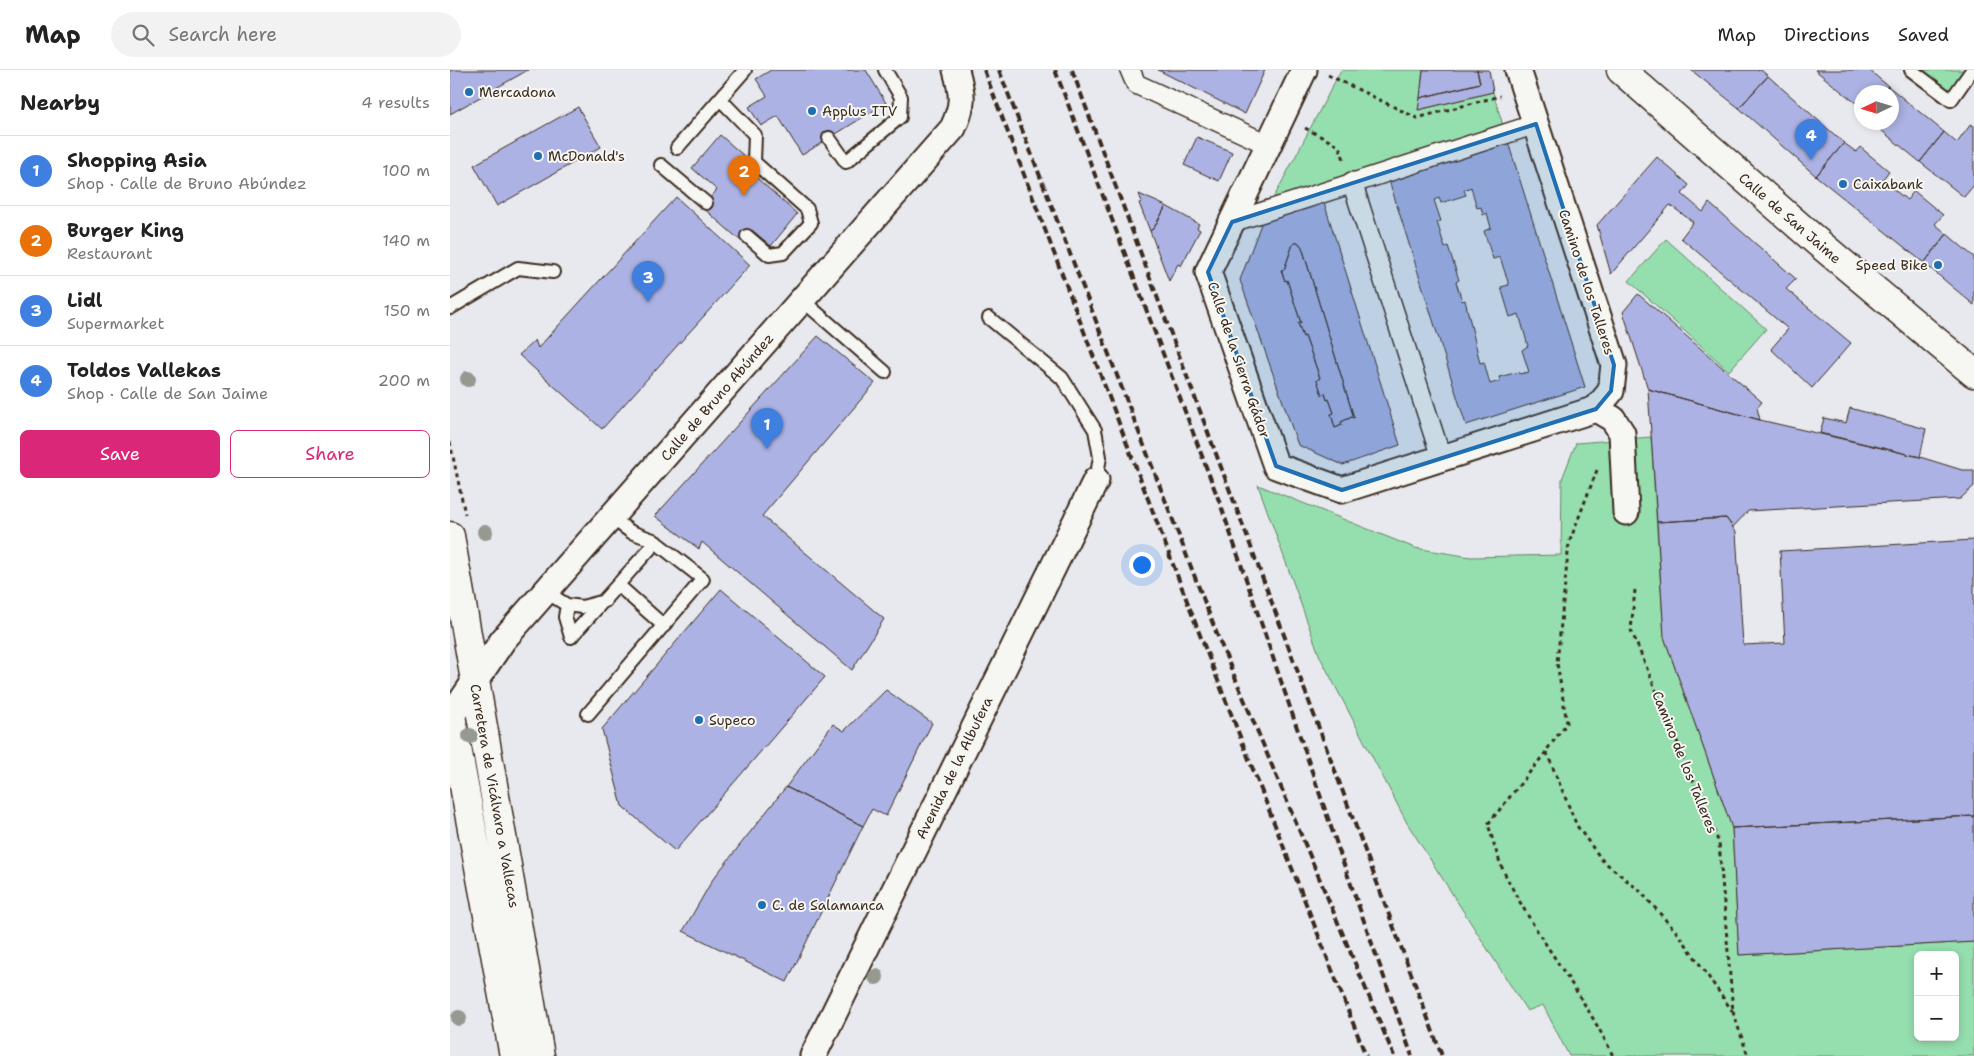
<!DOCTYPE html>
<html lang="en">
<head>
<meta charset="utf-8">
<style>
  :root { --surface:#fff; --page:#f2f2f2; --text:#222; --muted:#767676; --line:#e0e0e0; --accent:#db2777 }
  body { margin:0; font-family:"Shantell Sans",sans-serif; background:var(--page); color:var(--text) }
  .controls { position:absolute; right:15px; bottom:15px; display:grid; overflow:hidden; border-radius:8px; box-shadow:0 2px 8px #0003 }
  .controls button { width:45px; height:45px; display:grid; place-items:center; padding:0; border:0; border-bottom:1px solid var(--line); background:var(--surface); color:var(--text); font:25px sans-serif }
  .compass { position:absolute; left:1404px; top:15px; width:45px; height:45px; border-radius:50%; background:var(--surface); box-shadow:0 2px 8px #0003; rotate:266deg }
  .you { position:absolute; left:691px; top:494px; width:18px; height:18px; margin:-12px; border:4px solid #fff; border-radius:50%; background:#1a73e8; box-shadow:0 0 0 8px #1a73e833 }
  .badge { display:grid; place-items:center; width:32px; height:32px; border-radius:50%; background:var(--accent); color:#fff; font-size:16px; font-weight:700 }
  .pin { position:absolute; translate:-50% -41px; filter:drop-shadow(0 1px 2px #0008) }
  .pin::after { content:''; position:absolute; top:26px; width:18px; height:15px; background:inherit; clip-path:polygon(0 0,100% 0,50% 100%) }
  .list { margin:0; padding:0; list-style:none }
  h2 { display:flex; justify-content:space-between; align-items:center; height:65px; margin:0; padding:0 20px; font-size:21px }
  h2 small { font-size:16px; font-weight:400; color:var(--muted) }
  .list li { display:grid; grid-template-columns:32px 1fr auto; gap:15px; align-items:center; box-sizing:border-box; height:70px; padding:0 20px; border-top:1px solid var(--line) }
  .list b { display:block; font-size:19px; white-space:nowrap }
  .list p { margin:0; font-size:16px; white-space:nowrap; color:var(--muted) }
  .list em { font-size:16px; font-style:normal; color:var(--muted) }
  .actions { display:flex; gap:10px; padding:15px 20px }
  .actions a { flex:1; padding:11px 0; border:1px solid var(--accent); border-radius:8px; text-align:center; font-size:18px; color:var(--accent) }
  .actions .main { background:var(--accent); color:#fff }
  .icon { flex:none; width:28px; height:28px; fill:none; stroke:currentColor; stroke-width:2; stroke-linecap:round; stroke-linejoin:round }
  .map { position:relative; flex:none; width:1524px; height:986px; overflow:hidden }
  header { display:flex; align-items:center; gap:30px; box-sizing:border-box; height:70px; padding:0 25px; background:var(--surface); border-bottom:1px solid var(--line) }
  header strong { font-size:24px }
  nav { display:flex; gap:28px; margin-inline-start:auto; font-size:18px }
  .search { width:350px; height:45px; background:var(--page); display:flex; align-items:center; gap:12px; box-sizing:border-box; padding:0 18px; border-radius:28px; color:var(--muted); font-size:19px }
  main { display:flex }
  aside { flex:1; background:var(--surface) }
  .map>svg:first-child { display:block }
  .green { fill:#95deae; stroke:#688466; fill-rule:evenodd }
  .building { fill:#acb3e4; stroke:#3b2a1e; fill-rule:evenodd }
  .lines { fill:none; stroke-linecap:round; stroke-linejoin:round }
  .service-casing { stroke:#3b2a1e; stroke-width:16 }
  .pedestrian-casing { stroke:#3b2a1e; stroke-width:22 }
  .minor-casing { stroke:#3b2a1e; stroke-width:29 }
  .secondary-casing { stroke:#3b2a1e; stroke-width:31 }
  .primary-casing { stroke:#3b2a1e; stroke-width:31 }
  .path { stroke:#3b2a1e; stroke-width:3; stroke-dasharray:4 4; stroke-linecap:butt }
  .service { stroke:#f6f6f2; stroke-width:12 }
  .pedestrian { stroke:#f6f6f2; stroke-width:19 }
  .minor { stroke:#f6f6f2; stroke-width:25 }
  .secondary { stroke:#f6f6f2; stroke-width:28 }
  .primary { stroke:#f6f6f2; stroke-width:28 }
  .rail { stroke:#3b2a1e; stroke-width:4; stroke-dasharray:8 4; stroke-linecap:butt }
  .tree { fill:#959990 }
  .marked { fill:#1f6fb2; fill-opacity:0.2; stroke:#1f6fb2; stroke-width:4; stroke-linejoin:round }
  .poi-dot { fill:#1f6fb2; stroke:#f6f6f2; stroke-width:2 }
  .labels { text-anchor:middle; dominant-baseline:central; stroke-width:4; stroke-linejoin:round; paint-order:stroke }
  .poi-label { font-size:14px; fill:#3b2a1e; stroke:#f6f6f2; text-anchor:start }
  .street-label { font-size:14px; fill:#3b2a1e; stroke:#f6f6f2 }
</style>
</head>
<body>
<header>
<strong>Map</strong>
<div class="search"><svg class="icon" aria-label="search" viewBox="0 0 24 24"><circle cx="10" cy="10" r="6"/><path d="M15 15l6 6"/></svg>Search here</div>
<nav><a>Map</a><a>Directions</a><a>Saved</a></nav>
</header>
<main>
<aside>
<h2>Nearby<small>4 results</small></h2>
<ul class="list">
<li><span class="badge" style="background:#3f7fe0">1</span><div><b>Shopping Asia</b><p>Shop · Calle de Bruno Abúndez</p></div><em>100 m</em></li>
<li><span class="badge" style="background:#e8710a">2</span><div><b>Burger King</b><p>Restaurant</p></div><em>140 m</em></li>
<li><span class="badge" style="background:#3f7fe0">3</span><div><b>Lidl</b><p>Supermarket</p></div><em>150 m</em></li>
<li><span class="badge" style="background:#3f7fe0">4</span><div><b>Toldos Vallekas</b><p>Shop · Calle de San Jaime</p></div><em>200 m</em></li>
</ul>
<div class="actions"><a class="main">Save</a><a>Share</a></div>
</aside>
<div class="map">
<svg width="1524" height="986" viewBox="0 0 1524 986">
  <rect width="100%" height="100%" fill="#e7e9ef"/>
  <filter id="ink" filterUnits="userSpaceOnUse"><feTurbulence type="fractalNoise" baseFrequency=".02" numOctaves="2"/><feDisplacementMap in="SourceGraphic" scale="10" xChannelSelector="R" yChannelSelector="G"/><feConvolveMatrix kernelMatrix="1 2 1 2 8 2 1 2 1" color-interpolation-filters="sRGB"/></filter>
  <g filter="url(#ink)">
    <path class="green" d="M891,0H973L969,40L1043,22L1057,69L814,146Z
      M1471,0H1517L1500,22Z
      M1216,169L1316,259L1279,301L1179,211Z
      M1201,367L1214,567L1282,758L1289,885L1524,872V986H1119L1093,935L1077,941L957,753L870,587L808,415L965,478L1021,487L1111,485L1112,409L1126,373ZM1468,885H1505V967H1468Z"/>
    <path class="building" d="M0,0H78L0,44Z
      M321,0H416L436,33L352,85L328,46L311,56L299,37L317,26L306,9Z
      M708,0H815L795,44Z
      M973,0H1027L1030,13L970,28Z
      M1027,0H1039L1043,22L968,40L970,28L1030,13Z
      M1241,0H1311L1318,6L1289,38Z
      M1365,0H1419L1438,16L1433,22H1412V38Z
      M1318,6L1394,73L1366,106L1289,38Z
      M1438,16L1494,62L1470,92L1421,52H1442V22H1433Z
      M128,37L151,77L47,136L24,95Z
      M1521,54L1524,56V115L1514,127L1470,92L1494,62L1507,73Z
      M270,65L293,85L288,91L347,144L321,176L302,160L292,172L252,137L267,120L242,98Z
      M747,67L782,82L769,111L734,95Z
      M1057,69L1135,317L1016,355L938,107ZM1021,117L1027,138L1031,137L1033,145L1037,143L1041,158L1034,161L1043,189L1050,187L1059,215L1051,217L1060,247L1069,244L1078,276L1072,280L1079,302L1070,304L1069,302L1049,307L1050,311L1040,314L1034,292L1030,293L1015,230L1012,231L1006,212L1009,210L998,176L995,178L987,152L991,151L984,130L989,128L991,133L1016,125L1014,120Z
      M1394,73L1406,82L1410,77L1439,101L1432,110L1457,130L1464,121L1493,145L1485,154L1497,164L1474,193L1366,106Z
      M1207,87L1239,115L1232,124L1253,142L1259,133L1346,209L1336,219L1401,273L1362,318L1321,279L1338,259L1231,168L1243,152L1220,135L1161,204L1147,155Z
      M689,124L716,136L704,158L700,161L689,133L692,132Z
      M226,127L300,195L152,359L69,285L85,270L88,278Z
      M873,129L950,375L893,395L848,375L790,210L814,146ZM848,172L852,177L904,348L902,347L891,352L892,355L885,358L881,344L884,343L879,329L877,330L875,323L872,325L867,310L870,308L855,266L853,267L848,253H851L837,210L835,211L831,200H834L843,174Z
      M716,136L749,154L747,158L750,160L731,196L728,194L719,211L700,161L704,158Z
      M1497,164L1524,187V235L1474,193Z
      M848,172L852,177L904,348L902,347L891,352L892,355L885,358L881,344L884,343L879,329L877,330L875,323L872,325L867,310L870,308L855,266L853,267L848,253H851L837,210L835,211L831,200H834L843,174Z
      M1188,224L1312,332L1307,338L1310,350L1198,319L1173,242Z
      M368,266L425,313L312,446L434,549L402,600L252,472L249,479L205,446Z
      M1198,319L1310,350L1470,387L1512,400H1524V416L1510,429L1298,441L1283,457L1276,448L1207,452Z
      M1400,338L1476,359L1470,387L1370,363L1374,348L1396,353Z
      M1276,448L1286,462L1293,575L1335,573L1330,481L1524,470V746L1282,758L1214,567L1207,452Z
      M271,519L375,607L225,781L172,736L152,659Z
      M436,620L482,653L436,746L422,739L413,756L336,717L383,654L394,661Z
      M336,717L413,756L337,912L233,861L263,809Z
      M1524,746V872L1289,885L1282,758Z"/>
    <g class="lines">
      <defs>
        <path id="service" d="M1461,0L1501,30L1522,0
          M270,29L305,65L304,92L357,139L361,153L333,183L319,185L297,166
          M379,68L396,92L450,47L451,27L435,0
          M227,78L295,0
          M211,95L256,133
          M351,229L435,302
          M0,238L68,198L103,202
          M539,248L612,308L645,360L650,387L646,410
          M168,515L214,556
          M96,522L117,535L115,547L121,567L206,472
          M117,535L132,537L155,531
          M138,644L253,509L203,470L181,462L162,448"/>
        <path id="pedestrian" d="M680,0L686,14L819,75
          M902,112L992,390
          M782,152L1086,54"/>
        <path id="minor" d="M854,0L758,202L826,396L892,420L1146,339
          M1068,0L1164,295L1161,321L1146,339
          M1146,339L1163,349L1172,363L1176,442
          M0,648L53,570L503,58C514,34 513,25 506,0
          M363,986L646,410"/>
        <path id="secondary" d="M1171,0L1365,170L1524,303"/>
        <path id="primary" d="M0,466L90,986
          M0,640L64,986"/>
      </defs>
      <use href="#service" class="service-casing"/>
      <use href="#pedestrian" class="pedestrian-casing"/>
      <use href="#minor" class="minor-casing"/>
      <use href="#secondary" class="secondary-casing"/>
      <use href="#primary" class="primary-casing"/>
      <path class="path" d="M878,5L967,48L1050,26
        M855,58L889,76L895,92
        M0,372L15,444
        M1147,400L1119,473L1107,593L1117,653L1096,681L1127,756L1152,790L1190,821L1230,866L1283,942
        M1185,520L1181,560L1269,773L1283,942L1298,986
        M1096,682L1038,754C1043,770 1047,787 1054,802C1085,866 1132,921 1163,986"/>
      <use href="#service" class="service"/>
      <use href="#pedestrian" class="pedestrian"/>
      <use href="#minor" class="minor"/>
      <use href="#secondary" class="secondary"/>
      <use href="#primary" class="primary"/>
      <path class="rail" d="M534,0L750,565L916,986
        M549,0L770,572L944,986
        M605,0L771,436L893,792L962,986
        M622,0L992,986"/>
    </g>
    <g class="tree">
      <circle cx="18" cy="309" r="8"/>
      <circle cx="35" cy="462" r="8"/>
      <circle cx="20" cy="666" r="8"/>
      <circle cx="426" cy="907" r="8"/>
      <circle cx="9" cy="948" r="8"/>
    </g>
  </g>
  <path class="marked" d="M1086,54L1164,295L1161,321L1146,339L892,420L826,396L758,202L782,152Z"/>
  <g class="poi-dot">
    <circle cx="19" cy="22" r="5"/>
    <circle cx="362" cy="41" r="5"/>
    <circle cx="88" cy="86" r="5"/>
    <circle cx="1393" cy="114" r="5"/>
    <circle cx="1488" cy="195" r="5"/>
    <circle cx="249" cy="650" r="5"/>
    <circle cx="312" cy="835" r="5"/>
  </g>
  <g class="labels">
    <g class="poi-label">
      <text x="29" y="22">Mercadona</text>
      <text x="372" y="41">Applus ITV</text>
      <text x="98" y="86">McDonald's</text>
      <text x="1403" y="114">Caixabank</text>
      <text x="1478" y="195" text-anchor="end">Speed Bike</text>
      <text x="259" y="650">Supeco</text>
      <text x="322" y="835">C. de Salamanca</text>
    </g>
    <g class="street-label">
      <text transform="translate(1340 148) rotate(41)">Calle de San Jaime</text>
      <text transform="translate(1137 212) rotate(72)">Camino de los Talleres</text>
      <text transform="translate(789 290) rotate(71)">Calle de la Sierra Gádor</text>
      <text transform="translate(267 327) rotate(-49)">Calle de Bruno Abúndez</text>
      <text transform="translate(1235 692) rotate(68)">Camino de los Talleres</text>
      <text transform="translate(504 698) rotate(-64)">Avenida de la Albufera</text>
      <text transform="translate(45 726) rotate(80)">Carretera de Vicálvaro a Vallecas</text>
    </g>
  </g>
</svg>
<div class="controls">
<button>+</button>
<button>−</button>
</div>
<svg class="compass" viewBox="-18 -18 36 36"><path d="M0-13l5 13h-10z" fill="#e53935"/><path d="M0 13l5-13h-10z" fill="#767676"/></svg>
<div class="you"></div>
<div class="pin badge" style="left:317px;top:379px;background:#3f7fe0">1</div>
<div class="pin badge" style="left:294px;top:126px;background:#e8710a">2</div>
<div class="pin badge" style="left:198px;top:232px;background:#3f7fe0">3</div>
<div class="pin badge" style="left:1361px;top:90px;background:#3f7fe0">4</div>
</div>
</main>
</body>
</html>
